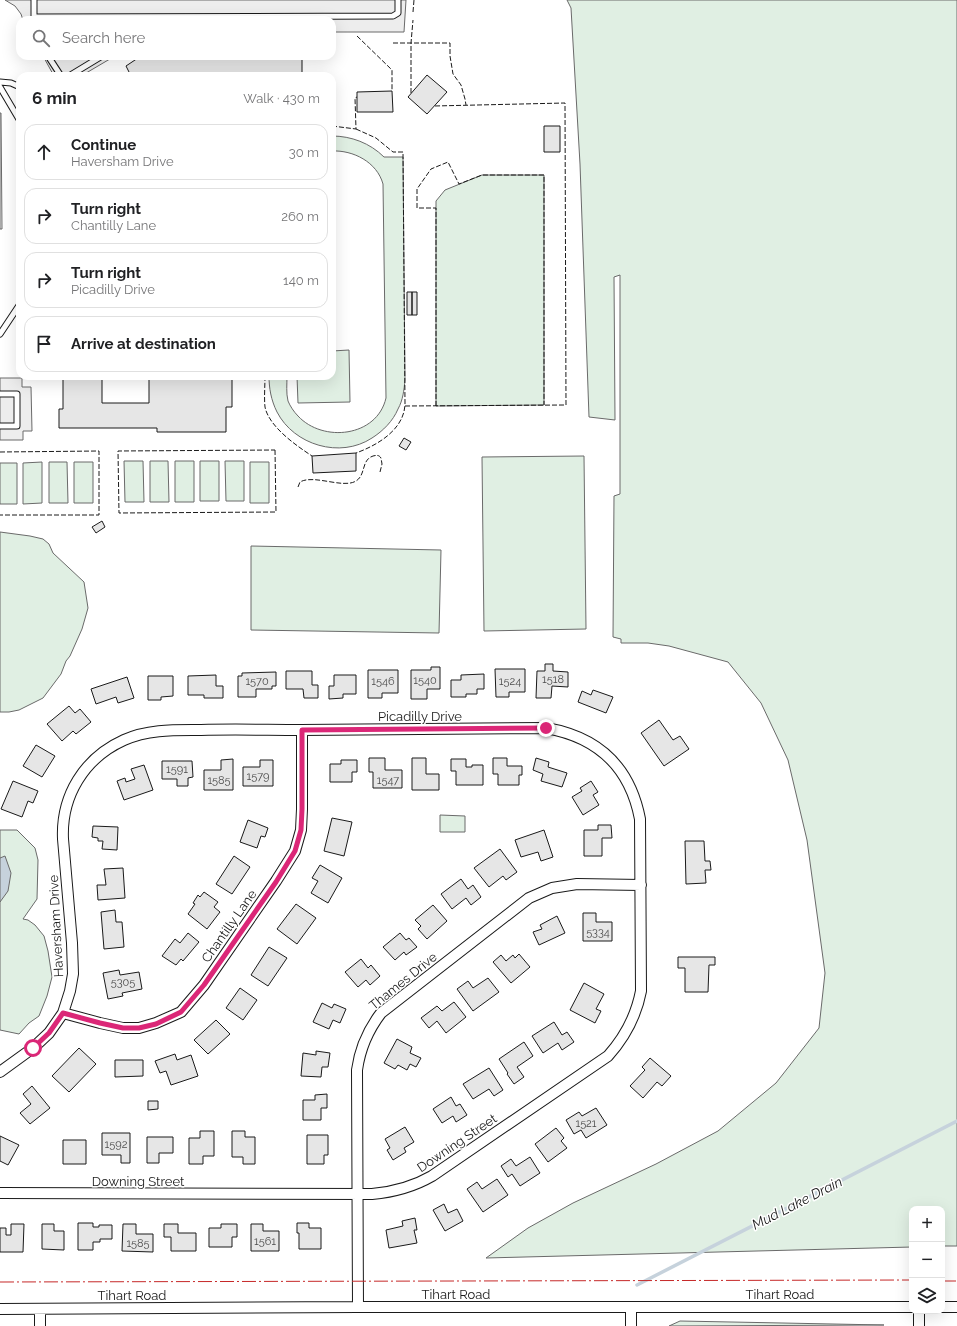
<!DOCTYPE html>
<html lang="en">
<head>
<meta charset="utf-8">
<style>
  :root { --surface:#fff; --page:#f2f2f2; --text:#202124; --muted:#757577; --line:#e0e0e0 }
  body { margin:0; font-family:Raleway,sans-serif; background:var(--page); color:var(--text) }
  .controls { position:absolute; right:12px; bottom:12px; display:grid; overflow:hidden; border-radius:8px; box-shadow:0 4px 16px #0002 }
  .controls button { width:36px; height:36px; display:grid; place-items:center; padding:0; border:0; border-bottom:1px solid var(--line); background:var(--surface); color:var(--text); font:20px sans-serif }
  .stop { position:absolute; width:12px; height:12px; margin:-9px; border:3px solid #db2777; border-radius:50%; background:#fff }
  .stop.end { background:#db2777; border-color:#fff; box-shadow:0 1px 4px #0008 }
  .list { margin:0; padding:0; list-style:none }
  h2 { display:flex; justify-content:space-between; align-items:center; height:52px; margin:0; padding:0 16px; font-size:17px }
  h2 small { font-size:13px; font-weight:400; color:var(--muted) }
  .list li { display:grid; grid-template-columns:26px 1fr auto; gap:12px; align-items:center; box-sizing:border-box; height:56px; margin:0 8px 8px; padding:0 8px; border:1px solid var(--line); border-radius:12px }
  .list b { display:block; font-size:15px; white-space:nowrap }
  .list p { margin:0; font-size:13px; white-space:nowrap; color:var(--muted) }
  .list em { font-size:13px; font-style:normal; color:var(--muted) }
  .icon { flex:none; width:22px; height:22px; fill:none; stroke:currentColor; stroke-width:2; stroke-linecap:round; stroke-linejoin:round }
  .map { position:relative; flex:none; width:957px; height:1326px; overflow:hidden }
  .search { position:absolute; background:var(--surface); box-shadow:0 4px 16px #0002; left:16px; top:16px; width:320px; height:44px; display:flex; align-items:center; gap:10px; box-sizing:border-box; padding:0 14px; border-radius:12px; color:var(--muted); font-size:15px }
  .panel { position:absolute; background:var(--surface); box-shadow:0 4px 16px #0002; left:16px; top:72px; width:320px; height:308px; border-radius:12px }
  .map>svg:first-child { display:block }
  .green { fill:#e0efe3; stroke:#6a6a6a }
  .parking { fill:#ededed; stroke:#6a6a6a }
  .water { fill:#c6d2dc; stroke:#6a6a6a }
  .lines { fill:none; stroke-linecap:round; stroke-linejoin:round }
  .stream { stroke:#c6d2dc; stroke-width:3.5 }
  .building { fill:#e6e6e6; stroke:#1a1a1a; fill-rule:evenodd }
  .lane-casing { stroke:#1a1a1a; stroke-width:7 }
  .street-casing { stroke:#1a1a1a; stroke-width:12 }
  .lane { stroke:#fff; stroke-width:5 }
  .street { stroke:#fff; stroke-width:10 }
  .fence { stroke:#1a1a1a; stroke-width:1; stroke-dasharray:5 2; stroke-linecap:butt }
  .power { stroke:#c62828; stroke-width:1; stroke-dasharray:14 3 2 3; stroke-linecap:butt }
  .route { stroke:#db2777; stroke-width:5 }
  .labels { text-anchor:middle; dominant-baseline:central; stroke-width:3; stroke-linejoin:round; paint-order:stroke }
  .number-label { font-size:11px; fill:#4d4d4d }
  .street-label { font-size:13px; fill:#1a1a1a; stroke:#fff }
  .water-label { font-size:14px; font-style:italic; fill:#1a1a1a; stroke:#fff }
</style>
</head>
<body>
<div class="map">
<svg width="957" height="1326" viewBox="0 0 957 1326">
  <rect width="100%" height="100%" fill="#fff"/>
  <path class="green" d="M567,0H957V1246H942V1209H912V1247L486,1258L528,1228L573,1203L656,1164L718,1131L776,1083L819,1028L825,973L807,840L788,760L761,703L728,662L669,646L648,643H621V639L613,637L614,496L620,494V275L614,277L615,420L589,417L580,164L571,8Z
    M332,136C351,136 370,143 384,157H403L405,380C404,390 403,400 398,409C393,421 383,431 372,438C340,459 294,445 277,412C271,400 269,388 269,376H287C287,384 286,393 288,401C290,406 294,412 298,416C323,443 377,437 386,398L383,184C377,162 353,150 332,151Z
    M482,175H544V405L436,406V201L445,190Z
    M349,350L350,402L298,403L297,376H332V351Z
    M584,456L586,629L484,631L482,457Z
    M124,461H143L144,502H125Z
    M150,461H168L169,502H150Z
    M175,461H194V502H175Z
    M200,461H219V501H200Z
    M225,461H244V501H226Z
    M42,462V503L23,504V463Z
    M49,462H67L68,503H49Z
    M74,462H93V503H74Z
    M250,462H269V503H250Z
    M0,463H17V504H0Z
    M0,532L30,536L43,539L49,544L53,553L84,582L88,608L82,629L70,656L66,661L61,674L43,698L19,710L9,712H0Z
    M251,546L441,550L439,633L251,630Z
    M440,815L465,816V832H440Z
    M0,830H17L35,848L38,860L37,899L23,919L28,920L35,925L44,936L48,951L52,977L47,996L39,1016L29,1023L19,1034L0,1030Z
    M680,1321L884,1325L669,1326Z"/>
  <path class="parking" d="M5,0H406L404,32H332V20H23L21,14L15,6Z
    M43,56H115L81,76H54Z
    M0,113H1L2,229H0Z
    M0,378H22V387H31L32,431H23V440H0Z"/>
  <path class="water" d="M5,856L11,873L8,891L0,902V858Z"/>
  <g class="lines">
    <path class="stream" d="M637,1285L957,1121"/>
  </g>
  <path class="building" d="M138,56H298V59H302V76H131L126,66L138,58Z
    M427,75L447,92L427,114L408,97Z
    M392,91L393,112H357V92Z
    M544,126H560V152H544Z
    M407,292H412V315H407Z
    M412,292H417V315H412Z
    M63,376H232V407H226V432H157V428H59V409H63ZM102,378H149V403H102Z
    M404,438L411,442L406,450L399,446Z
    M356,453V471L313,473L312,456Z
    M102,521L105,527L96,533L92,527Z
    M545,664H553V671L568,672V687L552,686L551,698H536L537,671H545Z
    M431,667H440V689H427V699H411V670H431Z
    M495,669H525V692H509V697H496Z
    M368,670H398V693H382V698H368Z
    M286,671H312V685H318V698H304L303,689H286Z
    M276,672V686H272V689H256V697H238V676H242V673Z
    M484,674V689H477V694H466V697H451V680H461V675Z
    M216,675V686H223V698H204V695H188V676Z
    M334,675H356V694H343V698L329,699V686H334Z
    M148,676H173V696L161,697V700H148Z
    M127,677L134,698L118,703L116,697L96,704L91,689Z
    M593,690L613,697L606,713L578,702L582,691L591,695Z
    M69,706L75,713L80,709L91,722L76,734L73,731L62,741L47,724Z
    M659,720L673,740L680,736L689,749L664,766L641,733Z
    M36,745L55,756L42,777L23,766Z
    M369,758H385V770H402V788H373V772H369Z
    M412,758H426V774H439V790H412Z
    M493,758H507V766H522V775H519V785H498V774H493Z
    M536,758L549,762L548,767L567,773L562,787L541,781L543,774L533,770Z
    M233,759V790H204V770H221V760Z
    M451,759H466V767H472V765H483V785H456V771H451Z
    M260,760H273V786H243V767H260Z
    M341,760H357V772H352V782H330V764H341Z
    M162,761H192L193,777L188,778V786H177V779H162Z
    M144,765L153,790L124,800L117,781L125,778L126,782L135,779L131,769Z
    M13,781L38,791L33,803L28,801L22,817L1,809Z
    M591,781L598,792L593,795L599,805L583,815L572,797L582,791L580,788Z
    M332,818L352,822L344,856L324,851Z
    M248,820L268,828L265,837L261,836L257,848L240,842Z
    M598,825H611L612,838H602V856H584V830H598Z
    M93,826L118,827L117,850L102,849L103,841H98V838L92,837Z
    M544,830L553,857L541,861L538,852L521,857L515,840Z
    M685,841H704L705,861H710L711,870H705L706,883L686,884Z
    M500,849L517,872L506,880L503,876L489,887L474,868Z
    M234,856L250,867L232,894L216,884Z
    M320,865L342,878L328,903L311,893L318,881L312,878Z
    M123,868L125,898L98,900L97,885H106L104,869Z
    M461,879L468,889L473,885L481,897L471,905L466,898L452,909L441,894Z
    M204,892L218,902L214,907L220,912L207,929L188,914L195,904L193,903L198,895L200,897Z
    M296,904L316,918L297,944L277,929Z
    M433,905L447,921L427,939L418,929L421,926L415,920Z
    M115,910L116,922H122L124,947L104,949L101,912Z
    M583,913H596V922H612V941H583Z
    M557,916L565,933L539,945L533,932L542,929L540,925Z
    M188,933L199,942L183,961L181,959L176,965L162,956L175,939L180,943Z
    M400,933L406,940L409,938L417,947L406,955L404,952L395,960L383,947Z
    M269,947L287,958L268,986L251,975Z
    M519,954L530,967L511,983L493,962L501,955L506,961L513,955L515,958Z
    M678,957H715V965H709L708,992H685V968H678Z
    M361,959L368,968L371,965L380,976L370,985L366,980L358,987L345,972Z
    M119,970L120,975L139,972L142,989L122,993L123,996L108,999L103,973Z
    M488,978L499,992L473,1011L457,989L468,981L473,988Z
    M584,983L604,994L596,1009L601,1011L595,1023L570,1010Z
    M240,988L257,1000L243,1020L226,1008Z
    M454,1002L466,1017L446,1033L437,1021L429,1028L421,1018L437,1006L442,1011Z
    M322,1003L332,1008L334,1004L346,1009L340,1023L333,1020L329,1029L313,1022Z
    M216,1020L230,1034L208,1054L194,1040Z
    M554,1022L562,1035L567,1032L574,1042L562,1050L558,1043L543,1053L532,1036Z
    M397,1039L412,1047L410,1053L421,1058L416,1067L410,1064L407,1070L398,1065L395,1069L384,1063Z
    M524,1042L533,1056L517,1067L524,1077L514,1084L507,1074L508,1073L499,1059Z
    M79,1048L96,1064L69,1092L52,1076Z
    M316,1051L330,1053L328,1067H322L321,1077L301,1076L303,1053L316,1055Z
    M175,1054L177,1060L191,1055L198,1076L171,1085L166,1071L160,1073L155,1061Z
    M650,1058L671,1076L662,1086L657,1082L643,1098L630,1086L645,1070L642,1067Z
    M115,1060H143V1076L115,1077Z
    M489,1068L503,1090L494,1096L489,1089L473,1099L463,1084Z
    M32,1086L50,1108L30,1124L20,1113L31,1104L23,1094Z
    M327,1094V1108H321V1120H303V1100H315V1095Z
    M451,1097L456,1106L460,1104L467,1115L456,1122L453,1116L442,1123L433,1109Z
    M148,1101H158V1109L148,1110Z
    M596,1108L607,1125L586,1138L581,1130L574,1134L566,1120L579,1112L582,1116Z
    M405,1127L414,1142L404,1148L406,1152L393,1160L387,1150L390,1148L385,1139Z
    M556,1128L564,1138L561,1141L567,1148L548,1162L535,1144Z
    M200,1131H214V1156H203V1164H189V1138H200Z
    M232,1131H245V1137H255V1164H243V1157H232Z
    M102,1133H130V1163H121V1155H102Z
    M307,1135H328V1155H324V1164H307Z
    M0,1136L19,1145L8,1165L0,1161Z
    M147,1137H173V1153H159V1163H147Z
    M63,1140H86V1164H63Z
    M530,1157L540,1173L520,1186L512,1174L508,1177L501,1166L511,1159L516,1166Z
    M497,1179L508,1195L483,1212L467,1189L477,1182L482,1189Z
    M444,1204L448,1213L457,1209L463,1221L445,1231L433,1210Z
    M415,1218L417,1230H414L417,1243L389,1248L386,1230L403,1226L402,1221Z
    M78,1223H93V1227H99V1225H112V1239H100V1242H93V1250H78Z
    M297,1223H309V1228H321V1249H299V1233H297Z
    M11,1224H24L23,1252H0V1228H6V1235H11Z
    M42,1224H54V1231H64V1250L42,1249Z
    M123,1224H136V1234H153V1252L122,1251Z
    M164,1224H178V1233H196V1251H171V1237H164Z
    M221,1224H237V1237H232V1247H209V1228H221Z
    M251,1224H263V1231H279V1251H251Z"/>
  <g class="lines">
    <defs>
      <path id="lane" d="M34,0V17L393,16L398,13V0
        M48,56L61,76
        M69,76L102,56
        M0,82L11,83L20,87
        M0,87L20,121
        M0,334L20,304
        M0,394H17V426H0"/>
      <path id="street" d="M63,1013L100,1023L123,1028H139L156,1023L181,1012L204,985L276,881L295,851L301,830L302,809V730
        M0,1072L33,1048L49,1033L63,1013L70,991L73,974L72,943L63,839C61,796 84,758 124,740C148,729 175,730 201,730C234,729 268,730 301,730C383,730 465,729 546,728C598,737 630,767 640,819L641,991C636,1017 625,1037 608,1056L432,1176C413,1187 394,1192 372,1194L0,1193
        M358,1307L357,1070C360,1048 368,1030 381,1013L529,898L552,888L577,884L641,885
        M942,1307H957
        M0,1309L358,1307H912
        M40,1309V1326
        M919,1311V1326
        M631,1326V1307"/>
    </defs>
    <use href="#lane" class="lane-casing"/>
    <use href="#street" class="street-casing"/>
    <use href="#lane" class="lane"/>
    <use href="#street" class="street"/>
    <path class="fence" d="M413,12L414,0
      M357,36L392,70V91
      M393,43H450V56L453,74L461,85L465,99L466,105
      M411,93V43L413,20
      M332,126L356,129L355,98L357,97
      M356,129L376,138L393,152H403L405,403C405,429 378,445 356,453
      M265,376C265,386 264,398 265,407C269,427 297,446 312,456
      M405,406L566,405L565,103L434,106
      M436,406V208H417V189L431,169L448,162L459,184L482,175H544V405
      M275,450L276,512L119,513L118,451Z
      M0,452L99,451V515H0
      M298,487L300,482C314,474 343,489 356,481C366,475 361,460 373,456C377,455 379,455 381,458L382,464L380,472"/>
    <path class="power" d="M942,1281H957
      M0,1282L912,1280"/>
  </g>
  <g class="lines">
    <path class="route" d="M33,1048L49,1033L63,1013L100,1023L123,1028H139L156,1024L181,1012L204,985L276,882L295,851L301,830L302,809V730L546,728"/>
  </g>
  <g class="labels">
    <g class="number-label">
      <text x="553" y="679">1518</text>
      <text x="425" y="680">1540</text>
      <text x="257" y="681">1570</text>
      <text x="383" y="681">1546</text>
      <text x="510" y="681">1524</text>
      <text x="177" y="769">1591</text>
      <text x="258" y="776">1579</text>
      <text x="219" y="780">1585</text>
      <text x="388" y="780">1547</text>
      <text x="598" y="932">5334</text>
      <text x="123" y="982">5305</text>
      <text x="586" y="1123">1521</text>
      <text x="116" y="1144">1592</text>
      <text x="265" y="1241">1561</text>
      <text x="138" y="1243">1585</text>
    </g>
    <g class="street-label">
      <text x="420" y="716">Picadilly Drive</text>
      <text transform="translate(56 926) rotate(-93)">Haversham Drive</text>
      <text transform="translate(229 926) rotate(-55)">Chantilly Lane</text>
      <text transform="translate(403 981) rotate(-39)">Thames Drive</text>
      <text transform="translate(457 1143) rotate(-34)">Downing Street</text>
      <text x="138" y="1181">Downing Street</text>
      <text x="456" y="1294">Tihart Road</text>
      <text x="780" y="1294">Tihart Road</text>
      <text x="132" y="1295">Tihart Road</text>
    </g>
    <g class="water-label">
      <text transform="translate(797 1203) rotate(-27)">Mud Lake Drain</text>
    </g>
  </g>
</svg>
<div class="controls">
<button>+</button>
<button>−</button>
<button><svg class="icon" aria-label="layers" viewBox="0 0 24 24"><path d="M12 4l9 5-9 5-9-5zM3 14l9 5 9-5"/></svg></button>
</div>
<div class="stop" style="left:33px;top:1048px"></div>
<div class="stop end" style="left:546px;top:728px"></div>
<div class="search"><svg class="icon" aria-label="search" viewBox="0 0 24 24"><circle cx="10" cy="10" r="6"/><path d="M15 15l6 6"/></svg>Search here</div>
<section class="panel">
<h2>6 min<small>Walk · 430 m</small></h2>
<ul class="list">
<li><svg class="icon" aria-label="ahead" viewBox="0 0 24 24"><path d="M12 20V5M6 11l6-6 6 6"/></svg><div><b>Continue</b><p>Haversham Drive</p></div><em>30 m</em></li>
<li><svg class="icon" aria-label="right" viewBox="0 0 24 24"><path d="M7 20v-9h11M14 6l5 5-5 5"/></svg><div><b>Turn right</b><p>Chantilly Lane</p></div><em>260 m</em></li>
<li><svg class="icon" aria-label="right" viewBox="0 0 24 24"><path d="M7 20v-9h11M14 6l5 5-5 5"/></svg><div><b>Turn right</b><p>Picadilly Drive</p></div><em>140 m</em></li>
<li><svg class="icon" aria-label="arrive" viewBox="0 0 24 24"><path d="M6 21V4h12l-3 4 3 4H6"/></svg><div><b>Arrive at destination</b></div></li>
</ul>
</section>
</div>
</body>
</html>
